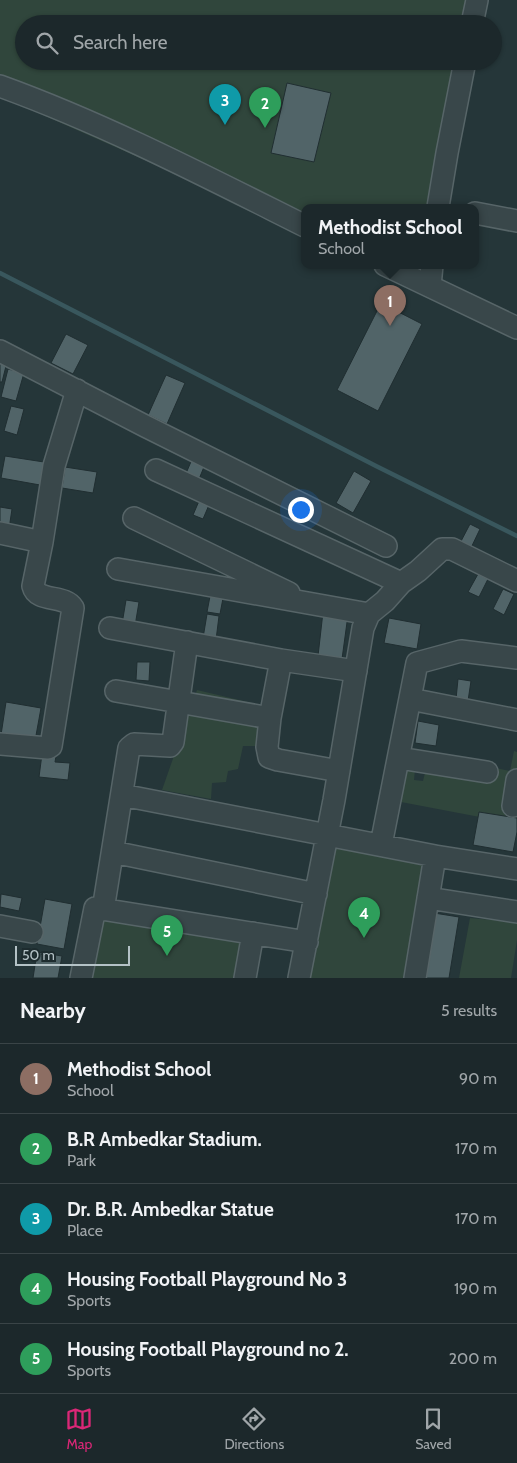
<!DOCTYPE html>
<html lang="en">
<head>
<meta charset="utf-8">
<style>
  :root { --surface:#1c282b; --page:#253033; --text:#f1f3f6; --muted:#a0a6a9; --line:#3a4447; --accent:#db2777 }
  body { margin:0; font-family:Cabin,sans-serif; background:var(--page); color:var(--text) }
  .scale { position:absolute; left:15px; bottom:12px; width:115px; box-sizing:border-box; padding-left:5px; border:2px solid #b4c2c6; border-top:0; font-size:14px; line-height:18px; white-space:nowrap; color:#b4c2c6; -webkit-text-stroke:4px #1e2c2f; paint-order:stroke }
  .you { position:absolute; left:300px; top:509px; width:18px; height:18px; margin:-12px; border:4px solid #fff; border-radius:50%; background:#1a73e8; box-shadow:0 0 0 8px #1a73e833 }
  .badge { display:grid; place-items:center; width:32px; height:32px; border-radius:50%; background:var(--accent); color:#fff; font-size:16px; font-weight:700 }
  .pin { position:absolute; translate:-50% -41px; filter:drop-shadow(0 1px 2px #0008) }
  .pin::after { content:''; position:absolute; top:26px; width:18px; height:15px; background:inherit; clip-path:polygon(0 0,100% 0,50% 100%) }
  .popup { position:absolute; left:301px; top:204px; width:178px; height:65px; box-sizing:border-box; display:grid; place-content:center; border-radius:10px; background:var(--surface); filter:drop-shadow(0 1px 4px #0005); font-size:16px; white-space:nowrap; color:var(--muted) }
  .popup b { font-size:19px; color:var(--text) }
  .popup::after { content:''; position:absolute; left:50%; top:100%; margin-left:-10px; border:10px solid transparent; border-top-color:var(--surface) }
  .list { margin:0; padding:0; list-style:none }
  h2 { display:flex; justify-content:space-between; align-items:center; height:65px; margin:0; padding:0 20px; font-size:21px }
  h2 small { font-size:16px; font-weight:400; color:var(--muted) }
  .list li { display:grid; grid-template-columns:32px 1fr auto; gap:15px; align-items:center; box-sizing:border-box; height:70px; padding:0 20px; border-top:1px solid var(--line) }
  .list b { display:block; font-size:19px; white-space:nowrap }
  .list p { margin:0; font-size:16px; white-space:nowrap; color:var(--muted) }
  .list em { font-size:16px; font-style:normal; color:var(--muted) }
  .icon { flex:none; width:28px; height:28px; fill:none; stroke:currentColor; stroke-width:2; stroke-linecap:round; stroke-linejoin:round }
  .map { position:relative; flex:none; width:517px; height:978px; overflow:hidden }
  .search { position:absolute; background:var(--surface); box-shadow:0 1px 4px #0004; left:15px; right:15px; top:15px; height:55px; display:flex; align-items:center; gap:12px; box-sizing:border-box; padding:0 18px; border-radius:28px; color:var(--muted); font-size:19px }
  .sheet { height:415px; background:var(--surface) }
  nav { display:flex; justify-content:space-around; align-items:center; box-sizing:border-box; height:70px; border-top:1px solid var(--line); background:var(--surface); font-size:14px; color:var(--muted) }
  nav a { display:grid; justify-items:center; gap:2px }
  nav .on { color:var(--accent) }
  .map>svg:first-child { display:block }
  .green { fill:#30463c }
  .lines { fill:none; stroke-linecap:round; stroke-linejoin:round }
  .stream { stroke:#39575d; stroke-width:4.5 }
  .building { fill:#516468; stroke:#202e31 }
  .minor-casing { stroke:#576568; stroke-width:24 }
  .minor { stroke:#39474a; stroke-width:21 }
</style>
</head>
<body>
<div class="map">
<svg width="517" height="978" viewBox="0 0 517 978">
  <rect width="100%" height="100%" fill="#253639"/>
  <path class="green" d="M0,0H478L475,24H24V61H469L444,207H305V231L0,96Z
    M197,690L264,706L256,746H243L238,769L228,771L226,782L212,783L211,799L162,790Z
    M514,751L517,752V824L401,802L391,801L398,765L415,769L414,780L423,781L425,773L443,776L444,772L495,768L510,771Z
    M328,835L435,856L415,978H299Z
    M95,908L253,933L245,978H81Z
    M470,918L517,922V940L511,978H459Z"/>
  <g class="lines">
    <path class="stream" d="M0,273L376,466L517,536"/>
  </g>
  <path class="building" d="M287,83L331,93L314,162L271,153Z
    M381,303L422,324L378,411L337,390Z
    M66,334L88,345L73,374L51,363Z
    M0,360L7,362L2,382H0Z
    M8,369L24,373L16,401L1,397Z
    M166,375L185,383L167,424L148,415Z
    M11,406L24,409L17,435L4,431Z
    M5,456L44,462L40,485L1,478Z
    M193,457L206,462L197,484L184,478Z
    M65,467L97,472L93,493L62,488Z
    M354,471L371,481L353,513L336,503Z
    M202,494L212,498L203,519L193,515Z
    M0,507L12,509L9,529L0,528Z
    M470,524L480,529L470,550L459,545Z
    M478,574L488,579L479,597L468,592Z
    M503,589L514,594L504,615L493,609Z
    M211,591L224,593L220,614L207,612Z
    M126,600L139,602L135,626L122,624Z
    M323,612L348,615L342,659L318,656Z
    M207,614L219,616L216,640L203,638Z
    M389,618L421,624L417,649L384,643Z
    M137,662H150L149,681L136,680Z
    M458,679L471,681L468,701L456,699Z
    M6,702L41,708L35,741L1,735Z
    M418,721L439,725L436,746L415,743Z
    M42,754L56,756L55,762L70,763L68,780L39,777Z
    M479,812L517,818V832L513,852L473,845Z
    M1,894L22,898L19,911L0,907Z
    M45,899L72,904L64,949L37,944Z
    M434,913L459,917L449,978H423Z
    M37,952L62,956L58,978H33Z"/>
  <g class="lines">
    <defs>
      <path id="minor" d="M472,24L477,0
        M0,86C105,124 205,176 305,226
        M438,207L447,153L465,61
        M475,213L517,221
        M385,265L517,328
        M430,286L432,265
        M0,351L145,426L386,546
        M156,470L401,583
        M134,518L289,593
        M0,533L42,542
        M118,569L369,614
        M110,628L281,660L356,671
        M116,691L270,718L267,747L269,757L278,760L339,771
        M410,699L517,720
        M270,718L281,660
        M0,744L48,748L51,746L73,608C65,594 37,603 33,586L42,542L54,466L77,390
        M399,758L487,772
        M122,795L435,856L415,978
        M513,806L517,780
        M381,845L417,663L461,651L517,658
        M113,852L316,894
        M435,856L517,869
        M428,898L517,912
        M103,910L129,748L134,744L170,746L173,742L187,642
        M0,926L32,932
        M81,978L95,908L307,942
        M245,978L253,933
        M299,978L334,800L363,628L369,614L385,601L401,583L418,571L442,549H452L517,581"/>
    </defs>
    <use href="#minor" class="minor-casing"/>
    <use href="#minor" class="minor"/>
  </g>
</svg>
<div class="scale">50 m</div>
<div class="you"></div>
<div class="pin badge" style="left:390px;top:326px;background:#8d6e63">1</div>
<div class="popup"><b>Methodist School</b>School</div>
<div class="pin badge" style="left:265px;top:128px;background:#2e9e5b">2</div>
<div class="pin badge" style="left:225px;top:125px;background:#0f9aa8">3</div>
<div class="pin badge" style="left:364px;top:938px;background:#2e9e5b">4</div>
<div class="pin badge" style="left:167px;top:956px;background:#2e9e5b">5</div>
<div class="search"><svg class="icon" aria-label="search" viewBox="0 0 24 24"><circle cx="10" cy="10" r="6"/><path d="M15 15l6 6"/></svg>Search here</div>
</div>
<section class="sheet">
<h2>Nearby<small>5 results</small></h2>
<ul class="list">
<li><span class="badge" style="background:#8d6e63">1</span><div><b>Methodist School</b><p>School</p></div><em>90 m</em></li>
<li><span class="badge" style="background:#2e9e5b">2</span><div><b>B.R Ambedkar Stadium.</b><p>Park</p></div><em>170 m</em></li>
<li><span class="badge" style="background:#0f9aa8">3</span><div><b>Dr. B.R. Ambedkar Statue</b><p>Place</p></div><em>170 m</em></li>
<li><span class="badge" style="background:#2e9e5b">4</span><div><b>Housing Football Playground No 3</b><p>Sports</p></div><em>190 m</em></li>
<li><span class="badge" style="background:#2e9e5b">5</span><div><b>Housing Football Playground no 2.</b><p>Sports</p></div><em>200 m</em></li>
</ul>
</section>
<nav>
<a class="on"><svg class="icon" aria-label="map" viewBox="0 0 24 24"><path d="M3 6l6-2 6 2 6-2v14l-6 2-6-2-6 2zM9 4v14M15 6v14"/></svg>Map</a>
<a><svg class="icon" aria-label="directions" viewBox="0 0 24 24"><path d="M12 3l9 9-9 9-9-9zM9 14v-3h6M13 9l2 2-2 2"/></svg>Directions</a>
<a><svg class="icon" aria-label="saved" viewBox="0 0 24 24"><path d="M7 4h10v16l-5-4-5 4z"/></svg>Saved</a>
</nav>
</body>
</html>
